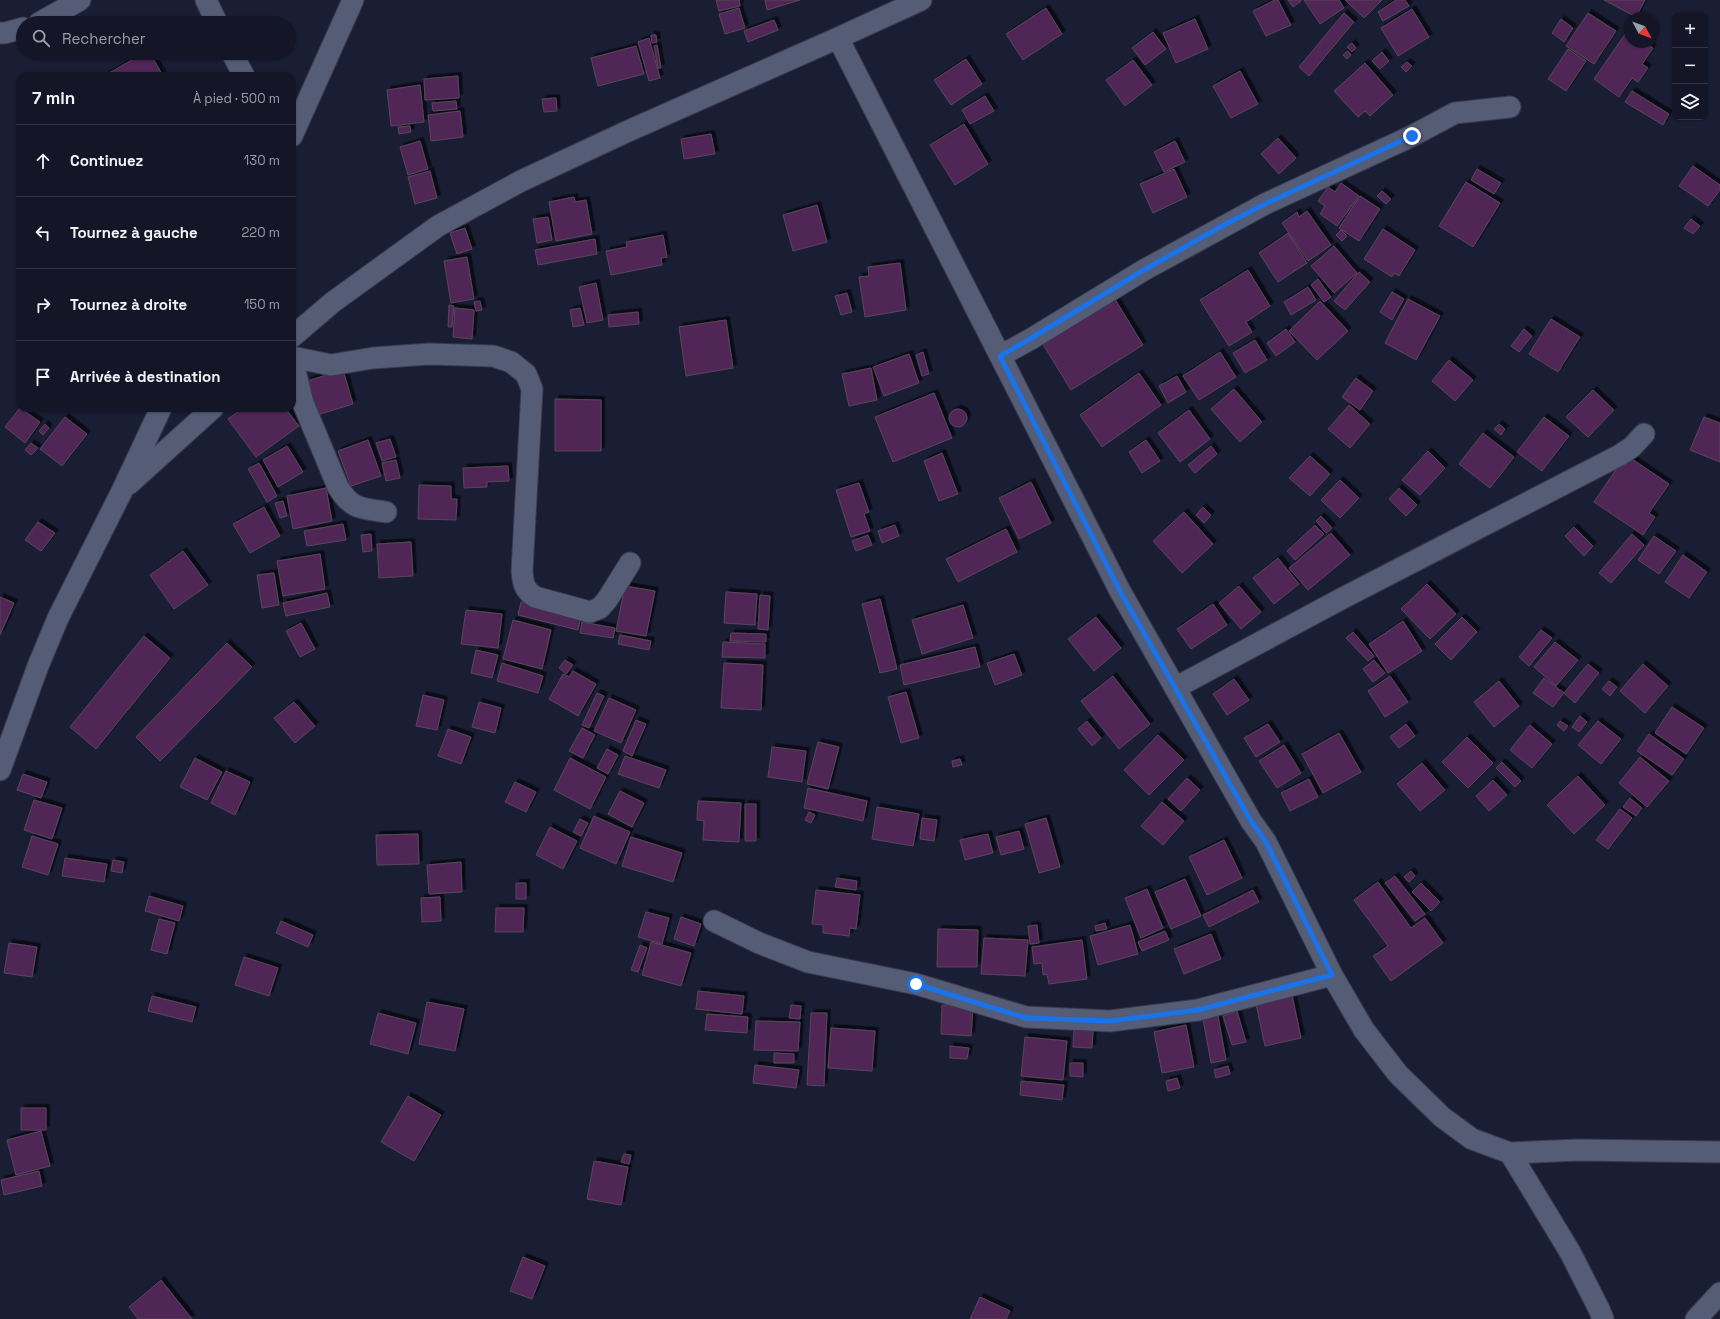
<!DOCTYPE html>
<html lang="fr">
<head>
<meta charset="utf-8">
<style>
  :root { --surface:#141628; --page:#1d1f30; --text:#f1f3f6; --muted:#9d9fa8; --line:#333545 }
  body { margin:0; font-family:"Space Grotesk",sans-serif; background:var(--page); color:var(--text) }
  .controls { position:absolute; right:12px; top:12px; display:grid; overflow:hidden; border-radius:8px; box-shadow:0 1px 3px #0004 }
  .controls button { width:36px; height:36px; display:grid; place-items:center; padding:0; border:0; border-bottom:1px solid var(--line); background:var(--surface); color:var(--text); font:20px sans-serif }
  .compass { position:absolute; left:1624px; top:12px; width:36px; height:36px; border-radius:50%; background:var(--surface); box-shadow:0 1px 3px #0004; rotate:131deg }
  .stop { position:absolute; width:12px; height:12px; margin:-9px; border:3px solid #1a73e8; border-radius:50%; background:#fff }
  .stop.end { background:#1a73e8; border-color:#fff; box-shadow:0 1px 4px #0008 }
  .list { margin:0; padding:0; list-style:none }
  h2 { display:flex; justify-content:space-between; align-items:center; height:52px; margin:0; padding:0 16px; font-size:17px }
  h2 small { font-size:13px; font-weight:400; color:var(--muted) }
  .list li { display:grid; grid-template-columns:26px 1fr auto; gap:12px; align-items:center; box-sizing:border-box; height:72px; padding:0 16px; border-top:1px solid var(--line) }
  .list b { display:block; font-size:15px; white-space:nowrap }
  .list em { font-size:13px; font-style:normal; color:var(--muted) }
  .icon { flex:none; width:22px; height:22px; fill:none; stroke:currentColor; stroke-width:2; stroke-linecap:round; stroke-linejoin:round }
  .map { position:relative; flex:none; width:1720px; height:1319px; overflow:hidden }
  .search { position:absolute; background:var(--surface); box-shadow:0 1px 3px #0004; left:16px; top:16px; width:280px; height:44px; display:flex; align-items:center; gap:10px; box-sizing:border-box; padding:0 14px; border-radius:22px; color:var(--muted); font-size:15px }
  .panel { position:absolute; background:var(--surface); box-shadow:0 1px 3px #0004; left:16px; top:72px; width:280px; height:340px; border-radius:12px }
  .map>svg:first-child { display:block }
  .building { fill:#502854; stroke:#59455b; filter:url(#shadow) }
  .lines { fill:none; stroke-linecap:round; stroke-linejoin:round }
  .minor-casing { stroke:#383a4d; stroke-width:23 }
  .minor { stroke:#555c76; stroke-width:21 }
  .route { stroke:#1a73e8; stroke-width:5 }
</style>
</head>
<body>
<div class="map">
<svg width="1720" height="1319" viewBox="0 0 1720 1319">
  <defs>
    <filter id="shadow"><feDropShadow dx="3.5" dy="-3.5" stdDeviation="0" flood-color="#0009"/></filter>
  </defs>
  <rect width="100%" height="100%" fill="#1a1e35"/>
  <path class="building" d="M716,0H739L740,6L719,11Z
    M765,0H800L767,10Z
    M1275,0H1278L1291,25L1266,36L1253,11Z
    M1288,0H1301V1L1293,7Z
    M1304,0H1339L1344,8L1320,24Z
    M1345,0H1382L1364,18Z
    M1396,0H1405L1409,6L1383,21L1378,12Z
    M1604,0H1645L1636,17Z
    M739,8L745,28L725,34L719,14Z
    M1046,8L1062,34L1023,60L1006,34Z
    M1412,9L1429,37L1398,56L1381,28Z
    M1344,13L1354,22L1309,76L1299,67Z
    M1588,13L1616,31L1594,64L1566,46Z
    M1195,19L1208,49L1176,63L1163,33Z
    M1561,19L1573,28L1564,42L1552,33Z
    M774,20L778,30L748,42L744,31Z
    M1628,30L1630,32V42H1644L1653,48L1642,64L1648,68L1638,82L1632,78L1619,97L1594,79Z
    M1153,32L1166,49L1145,65L1132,48Z
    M651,35H656L657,42L652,43Z
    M649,38L660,78L649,81L638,42Z
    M1352,43L1356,48L1352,52L1347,47Z
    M657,45L661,68H658L654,46Z
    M636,46L644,74L598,86L591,58Z
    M1568,49L1586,61L1566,91L1548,79Z
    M1348,51L1351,55L1347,59L1343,55Z
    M1382,52L1389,61L1380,69L1372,61Z
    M144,53H150L163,76H104Z
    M966,59L982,84L951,105L934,80Z
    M1133,60L1152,85L1125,106L1106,80Z
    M1407,62L1412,66L1406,72L1401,67Z
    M1365,63L1393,95L1370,116L1365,111L1358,117L1334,91Z
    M1240,71L1258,104L1231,118L1213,86Z
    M458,76L459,98L425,100L424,79Z
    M420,85L424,122L391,126L387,90Z
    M1632,91L1669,114L1663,125L1625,102Z
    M985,96L994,111L970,124L962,110Z
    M556,98L557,111L544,112L542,99Z
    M456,101L457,109L433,111L432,103Z
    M460,111L463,137L431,141L428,115Z
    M964,124L988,164L955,185L930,145Z
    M410,126L411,132L399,134L398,127Z
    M711,134L715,154L684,159L681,139Z
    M1278,138L1296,158L1279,174L1261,154Z
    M420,141L428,169L408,175L400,147Z
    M1175,141L1185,162L1164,172L1154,152Z
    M1693,166L1720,185V190L1708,206L1679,186Z
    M1174,169L1187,197L1153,213L1140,184Z
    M1477,169L1501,183L1494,194L1471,180Z
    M430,171L437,198L415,204L408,177Z
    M1466,182L1500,203L1473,247L1439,226Z
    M1341,183L1359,196L1337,226L1320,214L1325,206L1318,201L1328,187L1335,192Z
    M1382,191L1391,199L1386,204L1377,196Z
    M1360,196L1380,209L1359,241L1339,228Z
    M574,197L575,202L586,200L592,234L556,241L549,202Z
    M817,205L827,242L793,251L783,215Z
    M1307,211L1331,245L1308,261L1282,223L1297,212L1299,217Z
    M548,217L552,240L537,243L533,219Z
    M1691,219L1700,226L1693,234L1684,228Z
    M465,228L472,249L457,254L450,233Z
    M1383,229L1415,250L1399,276L1394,273L1392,277L1364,259Z
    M1341,230L1347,236L1342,241L1336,235Z
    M1288,233L1307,263L1278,282L1259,253Z
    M663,235L667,257L661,258L662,265L611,275L606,251L627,247L626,242Z
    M595,239L597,254L538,265L535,250Z
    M1334,246L1357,273L1334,293L1311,266Z
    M467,257L474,299L451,303L444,261Z
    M900,263L906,310L865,317L859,277L869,276L868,267Z
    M1248,270L1270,306L1246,322L1252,332L1229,346L1200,300Z
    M1359,272L1370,282L1345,310L1334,301Z
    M1318,279L1331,297L1324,302L1311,285Z
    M596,283L603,320L587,323L579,287Z
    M1308,287L1316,300L1291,315L1284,302Z
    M1392,292L1404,299L1392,320L1380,312Z
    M847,293L852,312L841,315L835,296Z
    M1113,296L1143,345L1071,390L1041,341Z
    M1408,299L1440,316L1416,360L1385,343Z
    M480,301L482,310L476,311L474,302Z
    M1320,301L1348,331L1317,360L1289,331Z
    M449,305L454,306L452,327H448Z
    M455,308L474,310L472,339L453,337Z
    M580,308L584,325L573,327L570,310Z
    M638,312L639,324L609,327L608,315Z
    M1551,319L1580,337L1558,372L1529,354Z
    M726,320L733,368L686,376L679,327Z
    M1286,329L1295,342L1276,356L1267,343Z
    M1524,329L1532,336L1519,352L1511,346Z
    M1255,340L1267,360L1245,373L1233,353Z
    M923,352L929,374L922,376L916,355Z
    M1220,352L1236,377L1199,400L1183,376Z
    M909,354L919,383L884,396L873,367Z
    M1449,360L1473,380L1455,401L1432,381Z
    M871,368L877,400L849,406L842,374Z
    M343,370L353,404L317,415L307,381Z
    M1139,373L1161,405L1102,447L1080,415Z
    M1177,376L1186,392L1168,403L1159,386Z
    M1356,378L1373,391L1360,410L1342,397Z
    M1234,389L1262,422L1240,442L1211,409Z
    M1593,390L1614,410L1588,437L1566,417Z
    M934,393L952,438L893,462L875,417Z
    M555,399L601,400V451H555Z
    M1349,405L1370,424L1350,448L1328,429Z
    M20,408L40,422L25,443L5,427Z
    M243,408H285L299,426L256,457L228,419Z
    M949 418a9 9 0 1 1 18 0a9 9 0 1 1-18 0Z
    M1189,410L1210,439L1180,462L1158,433Z
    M65,417L87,434L62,466L40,449Z
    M1544,417L1569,436L1542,471L1517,452Z
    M1704,417L1720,423V462L1690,450Z
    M45,424L49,428L43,435L39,431Z
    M1499,424L1505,429L1501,435L1494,429Z
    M1483,433L1514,457L1490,488L1459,464Z
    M390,439L396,457L382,461L376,443Z
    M368,440L381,476L351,486L338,451Z
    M1146,440L1160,461L1142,473L1129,452Z
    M31,443L38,448L31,455L25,450Z
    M287,446L303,472L278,487L263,460Z
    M1211,446L1217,454L1195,473L1188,465Z
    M1428,451L1445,468L1420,495L1402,480Z
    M942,453L958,494L939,501L924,461Z
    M1626,455L1669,484L1649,513L1655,517L1643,535L1594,502Z
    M1310,456L1330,474L1310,496L1289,478Z
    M396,460L400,478L386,481L382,463Z
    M259,463L277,496L267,502L248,469Z
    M508,466L509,481L487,482V487L464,488L463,468Z
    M1340,480L1359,498L1340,518L1321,500Z
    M1031,482L1051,523L1019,539L999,498Z
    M859,483L869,512L864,514L870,531L851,537L836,490Z
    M419,485L451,486V499H457L456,520L418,519Z
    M326,488L332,521L293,529L287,496Z
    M1399,488L1417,505L1406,516L1389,499Z
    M283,501L287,516L280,518L275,503Z
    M264,507L280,536L250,553L233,524Z
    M1203,507L1211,515L1204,523L1196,515Z
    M1184,512L1213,544L1182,573L1153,541Z
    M1321,516L1332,528L1326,533L1316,521Z
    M38,522L55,533L41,551L25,540Z
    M343,524L346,540L307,546L304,531Z
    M895,525L899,536L882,543L878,531Z
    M1315,525L1324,534L1295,560L1287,551Z
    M1574,527L1593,546L1584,556L1565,536Z
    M1006,529L1017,552L958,582L946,559Z
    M1331,533L1350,555L1308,590L1289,568Z
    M371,534L372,551L363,552L361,535Z
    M1632,534L1644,545L1611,583L1599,573Z
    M868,535L872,545L856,551L852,541Z
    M1654,536L1676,551L1659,574L1638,560Z
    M411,542L413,576L379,578L377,544Z
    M183,551L208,585L174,609L150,575Z
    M320,554L325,589L283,596L277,561Z
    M1683,555L1707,572L1689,598L1665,582Z
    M1278,558L1299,584L1274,604L1253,578Z
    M274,573L279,605L262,608L257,575Z
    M1427,584L1456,614L1430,639L1401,609Z
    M625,586L655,591L646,636L616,631Z
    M1239,586L1261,612L1241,629L1219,603Z
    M726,592L757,594L755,625L724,623Z
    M327,593L330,607L286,616L283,603Z
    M760,595L770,596L768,630L758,629Z
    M0,597L14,603L0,635Z
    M880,599L897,669L880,673L862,604Z
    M521,602L581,616L578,630L518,615Z
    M1213,604L1227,625L1191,649L1177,629Z
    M963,605L973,638L922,654L912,620Z
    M466,610L502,614L498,648L461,644Z
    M1096,617L1121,648L1094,671L1068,639Z
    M1462,617L1477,632L1451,660L1435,644Z
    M513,620L551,630L542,669L503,659Z
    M1403,621L1422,651L1388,673L1369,644Z
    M582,622L615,628L613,638L580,633Z
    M301,623L315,649L300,657L286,631Z
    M1541,630L1552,638L1529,666L1519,657Z
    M1353,632L1374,656L1368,661L1346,638Z
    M731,633L766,634V642L730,641Z
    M620,635L651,641L649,650L618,644Z
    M144,636L170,658L96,749L70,727Z
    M723,642L765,644V658L722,657Z
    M1555,642L1578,660L1556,686L1534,667Z
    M227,643L252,667L160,761L136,737Z
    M975,647L980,667L904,685L900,665Z
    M476,650L498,655L492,678L471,673Z
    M1014,654L1022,675L995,685L987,663Z
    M565,660L573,665L566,674L559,668Z
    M1374,660L1385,673L1373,682L1363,669Z
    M502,663L543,676L538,693L497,681Z
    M724,663L763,665L761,710L721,708Z
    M1588,664L1599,673L1575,703L1564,693Z
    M1643,664L1668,686L1645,713L1620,691Z
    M573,671L596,684L578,716L549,699L563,674L569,677Z
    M1113,676L1150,724L1119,749L1081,701Z
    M1390,676L1408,702L1385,717L1368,691Z
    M1544,678L1564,693L1553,707L1533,693Z
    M1234,679L1249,700L1227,715L1213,694Z
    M1499,681L1519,706L1494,727L1474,702Z
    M1609,681L1617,687L1610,696L1602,689Z
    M906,692L919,738L901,743L888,697Z
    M597,693L604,696L589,728L582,725Z
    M423,695L444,700L437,730L416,726Z
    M609,698L636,710L621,743L594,731Z
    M294,702L315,726L295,743L274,718Z
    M479,702L501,708L495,733L472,727Z
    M1672,707L1704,728L1686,754L1655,733Z
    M1580,716L1587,722L1579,732L1572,727Z
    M636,720L646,724L632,756L623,751Z
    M1087,721L1101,738L1092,746L1078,729Z
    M1560,721L1568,726L1564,731L1557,725Z
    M1598,721L1621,739L1601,764L1578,745Z
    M1268,724L1280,742L1256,757L1244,738Z
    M1406,724L1415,736L1399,748L1390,737Z
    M1530,725L1552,744L1532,768L1510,750Z
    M582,728L595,735L583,758L569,751Z
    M448,729L471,737L461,764L438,756Z
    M1339,733L1361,772L1323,793L1302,754Z
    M1649,734L1684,759L1672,775L1637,751Z
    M1158,735L1184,760L1149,795L1124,770Z
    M1467,737L1493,763L1468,788L1442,762Z
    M818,742L839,747L828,789L807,784Z
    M1284,745L1301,773L1277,788L1259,761Z
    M772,747L806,751L802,782L768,777Z
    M607,749L618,755L608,774L597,768Z
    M625,756L666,770L659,788L618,774Z
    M1640,757L1669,781L1647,807L1619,783Z
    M195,758L222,772L207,800L180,787Z
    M570,758L606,777L590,809L554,790Z
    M960,759L962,765L953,767L952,761Z
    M1502,762L1521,781L1515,787L1496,768Z
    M1422,763L1445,790L1420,811L1397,784Z
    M226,771L250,782L235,815L211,803Z
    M23,774L47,782L41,798L17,790Z
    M1578,776L1605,805L1574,834L1547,805Z
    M1187,778L1200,790L1181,811L1168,799Z
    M1309,779L1318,797L1290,811L1281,793Z
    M1493,780L1507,795L1489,811L1476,796Z
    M515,782L536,792L526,812L505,802Z
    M808,788L867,801L863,821L804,808Z
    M620,791L644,803L632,827L608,814Z
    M1630,798L1642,808L1636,816L1623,807Z
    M34,800L62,808L52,839L24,830Z
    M698,801L741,803L739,842L703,840L704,821L697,820Z
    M1162,802L1184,821L1163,845L1141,826Z
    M745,804H756V841H745Z
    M877,807L919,814L913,846L872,839Z
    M1620,809L1632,818L1608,849L1596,840Z
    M809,812L815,815L811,823L805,820Z
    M594,816L630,832L616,864L580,848Z
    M922,818L937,820L934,841L920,839Z
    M1046,818L1060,867L1039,873L1025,824Z
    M580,819L588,823L581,836L573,832Z
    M550,827L577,841L563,869L536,855Z
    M1019,831L1024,849L1001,855L996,837Z
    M418,834L419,864L377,865L376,835Z
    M988,834L993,853L965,860L960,840Z
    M32,836L58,844L48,875L22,867Z
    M631,837L682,853L673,882L622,866Z
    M1224,840L1242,878L1207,895L1189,857Z
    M65,858L107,864L104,882L62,876Z
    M113,860L124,862L122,873L111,871Z
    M461,862L462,892L429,894L427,865Z
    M1411,871L1415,876L1409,882L1404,877Z
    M1395,876L1425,914L1415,921L1385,883Z
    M837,878L857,881L856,890L835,887Z
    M1185,879L1201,916L1171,929L1155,892Z
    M1378,882L1411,928L1425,918L1443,943L1391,981L1373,956L1388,946L1354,900Z
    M516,883H526V899H516Z
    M1421,883L1440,902L1431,911L1412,892Z
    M1147,889L1163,928L1141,938L1125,898Z
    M816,890L860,895L856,929L850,928L849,936L823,933V925L812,924Z
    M1253,890L1259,902L1209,927L1203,915Z
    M149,896L183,906L179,921L145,911Z
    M440,897L441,921L422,922L421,898Z
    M496,908H524L523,932H495Z
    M646,912L669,918L662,944L638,937Z
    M681,917L701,924L694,946L674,939Z
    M159,919L175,923L167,954L151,950Z
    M281,921L313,935L308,947L276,933Z
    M1105,923L1107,929L1096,931L1095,926Z
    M1037,925L1039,943L1030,944L1028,926Z
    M1130,925L1138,954L1098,965L1090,936Z
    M938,929L978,930L977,967H937Z
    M1165,931L1169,940L1142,951L1138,942Z
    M1211,934L1221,959L1184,974L1174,949Z
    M984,938L1028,940L1025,976L981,974Z
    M1082,940L1087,979L1049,984L1047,974L1043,975L1042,963L1034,964L1032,947Z
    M651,942L691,953L681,986L642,975Z
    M9,943L37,947L32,977L4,973Z
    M640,945L647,948L638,972L631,970Z
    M244,957L278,968L269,996L235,985Z
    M698,991L744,996L742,1014L696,1009Z
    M1292,995L1301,1038L1265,1046L1256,1004Z
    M152,996L196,1007L192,1022L148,1011Z
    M427,1002L464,1009L455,1051L419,1044Z
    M791,1005L801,1006L800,1019L789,1018Z
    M942,1005L973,1007L971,1036L941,1034Z
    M1237,1011L1246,1042L1232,1045L1223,1016Z
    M378,1013L416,1023L408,1054L370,1044Z
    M811,1013H827L824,1086L807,1085Z
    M707,1014L748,1017L747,1033L705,1030Z
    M1218,1016L1226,1060L1211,1063L1203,1019Z
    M756,1021L800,1022L798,1051L754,1050Z
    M1186,1025L1194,1067L1162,1073L1154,1032Z
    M831,1028L875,1031L872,1071L828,1068Z
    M1074,1029L1093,1031L1092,1048L1073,1047Z
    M1025,1037L1067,1041L1063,1080L1021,1076Z
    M950,1046L969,1048L967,1059L950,1058Z
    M774,1053L794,1054V1063H774Z
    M1070,1063H1083V1077L1070,1076Z
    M755,1065L799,1070L796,1088L753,1083Z
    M1228,1066L1230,1074L1216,1078L1214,1070Z
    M1177,1078L1180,1088L1168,1091L1166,1081Z
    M1021,1081L1064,1085L1062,1100L1020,1095Z
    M408,1096L441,1115L414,1161L381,1142Z
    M21,1108H46V1130H21Z
    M41,1131L50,1166L16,1175L7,1140Z
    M624,1154L631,1155L629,1164L621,1162Z
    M594,1161L628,1167L621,1205L587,1199Z
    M39,1171L42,1186L4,1195L1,1180Z
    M523,1257L545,1266L532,1299L510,1291Z
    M161,1280L192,1319H138L129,1307Z
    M980,1297L1010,1311L1006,1319H970Z"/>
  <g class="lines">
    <defs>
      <path id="minor" d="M206,0L217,23
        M39,23L80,0
        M0,33H5L23,28
        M838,38L1120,591L1251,821L1266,842L1332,975L1364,1030L1398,1074L1442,1117L1472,1139L1510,1153L1578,1150L1720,1152
        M232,53L244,76
        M292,136L353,0
        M292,337L333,302L438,226L521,181L626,132L838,38L921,0
        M1000,356L1031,339L1144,270L1265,204L1412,136L1455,113L1510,107
        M292,357L331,365L373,358L429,354L493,356L511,362L526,374L532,389L522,571C523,583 524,590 535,597L590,612L600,608L607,600L630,563
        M292,359L303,403L338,487C352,510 361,508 386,512
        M129,484L213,408
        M1175,688L1341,599L1620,455L1632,447L1644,434
        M0,770L38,666L58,618L122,491L161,408
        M714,921L759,943L808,962L916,984L1026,1017L1110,1021L1198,1010L1332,975
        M1510,1153L1570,1252L1599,1309L1603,1319
        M1696,1319L1720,1293"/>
    </defs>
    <use href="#minor" class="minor-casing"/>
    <use href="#minor" class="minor"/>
  </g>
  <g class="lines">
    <path class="route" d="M916,984L1026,1018L1110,1021L1198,1010L1332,975L1266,842L1251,821L1120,591L1000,356L1030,339L1144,270L1222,226L1265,204L1412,136"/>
  </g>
</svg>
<div class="controls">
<button>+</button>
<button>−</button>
<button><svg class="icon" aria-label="layers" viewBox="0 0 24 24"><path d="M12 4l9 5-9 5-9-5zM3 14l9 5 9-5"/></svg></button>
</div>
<svg class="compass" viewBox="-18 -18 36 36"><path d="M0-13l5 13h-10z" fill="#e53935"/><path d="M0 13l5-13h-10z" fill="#9d9fa8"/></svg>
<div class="stop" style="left:916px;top:984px"></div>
<div class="stop end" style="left:1412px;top:136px"></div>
<div class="search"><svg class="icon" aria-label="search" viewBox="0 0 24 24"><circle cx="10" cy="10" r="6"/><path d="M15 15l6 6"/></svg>Rechercher</div>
<section class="panel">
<h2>7 min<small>À pied · 500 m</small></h2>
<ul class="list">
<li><svg class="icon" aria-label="ahead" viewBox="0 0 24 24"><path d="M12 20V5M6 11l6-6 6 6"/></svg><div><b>Continuez</b></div><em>130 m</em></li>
<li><svg class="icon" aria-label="left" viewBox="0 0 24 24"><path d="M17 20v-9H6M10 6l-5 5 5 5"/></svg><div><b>Tournez à gauche</b></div><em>220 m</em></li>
<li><svg class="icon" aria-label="right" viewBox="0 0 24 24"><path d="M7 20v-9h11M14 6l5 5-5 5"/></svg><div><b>Tournez à droite</b></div><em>150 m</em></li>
<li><svg class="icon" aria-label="arrive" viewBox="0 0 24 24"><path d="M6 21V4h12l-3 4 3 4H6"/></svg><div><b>Arrivée à destination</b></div></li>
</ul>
</section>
</div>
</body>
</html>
